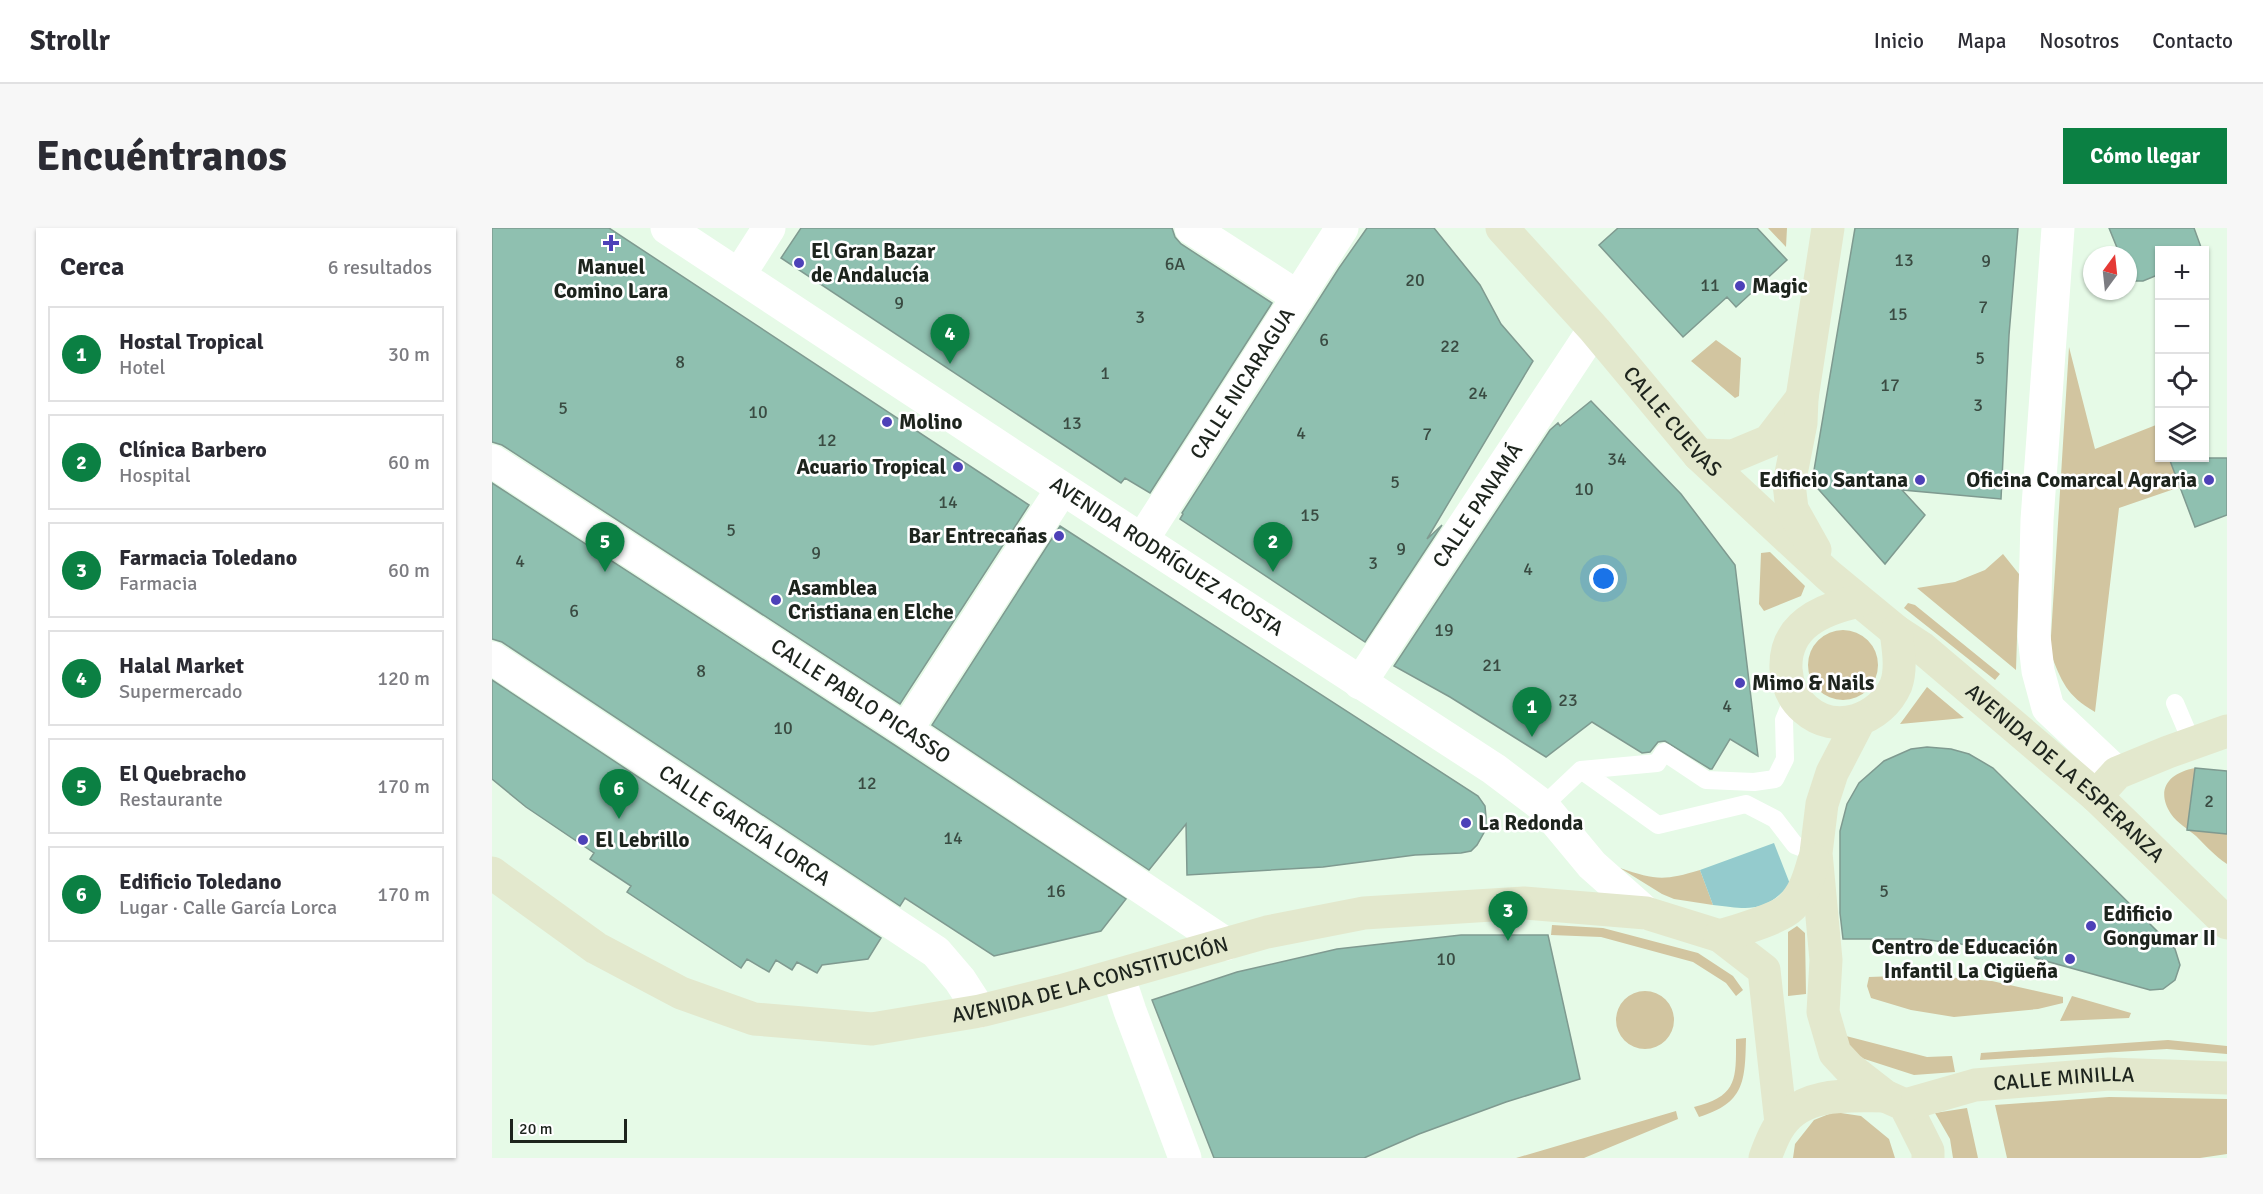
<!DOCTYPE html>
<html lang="es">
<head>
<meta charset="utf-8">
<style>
  :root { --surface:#fff; --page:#f7f7f7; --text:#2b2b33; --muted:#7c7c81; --line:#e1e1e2; --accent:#0b8043 }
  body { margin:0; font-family:Signika,sans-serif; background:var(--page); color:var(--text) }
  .controls { position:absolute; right:18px; top:18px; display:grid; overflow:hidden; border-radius:0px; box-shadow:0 2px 4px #0004 }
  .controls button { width:54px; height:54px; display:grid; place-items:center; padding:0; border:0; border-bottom:2px solid var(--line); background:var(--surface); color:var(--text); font:30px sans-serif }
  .compass { position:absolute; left:1591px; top:18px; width:54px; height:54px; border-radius:50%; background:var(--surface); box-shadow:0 2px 4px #0004; rotate:15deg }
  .scale { position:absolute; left:18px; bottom:15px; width:117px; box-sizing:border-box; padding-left:6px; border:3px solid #1d241d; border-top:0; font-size:16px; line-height:21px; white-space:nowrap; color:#1d241d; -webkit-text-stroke:4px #fff; paint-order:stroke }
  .you { position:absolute; left:1112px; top:351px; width:21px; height:21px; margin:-15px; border:4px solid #fff; border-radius:50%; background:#1a73e8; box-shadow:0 0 0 9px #1a73e833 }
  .badge { display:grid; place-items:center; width:39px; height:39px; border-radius:50%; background:var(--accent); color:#fff; font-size:20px; font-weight:700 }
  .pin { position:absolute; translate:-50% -50px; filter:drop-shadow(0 2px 3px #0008) }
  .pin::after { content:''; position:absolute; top:32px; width:21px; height:18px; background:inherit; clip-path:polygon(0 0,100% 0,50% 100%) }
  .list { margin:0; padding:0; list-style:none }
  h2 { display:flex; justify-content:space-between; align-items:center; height:78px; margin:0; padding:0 24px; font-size:26px }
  h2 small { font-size:20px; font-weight:400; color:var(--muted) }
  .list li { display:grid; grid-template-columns:39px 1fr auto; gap:18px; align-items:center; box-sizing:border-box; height:96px; margin:0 12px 12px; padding:0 12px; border:2px solid var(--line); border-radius:0px }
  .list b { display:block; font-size:22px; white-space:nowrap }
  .list p { margin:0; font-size:20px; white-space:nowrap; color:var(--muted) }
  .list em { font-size:20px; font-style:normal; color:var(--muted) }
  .icon { flex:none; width:33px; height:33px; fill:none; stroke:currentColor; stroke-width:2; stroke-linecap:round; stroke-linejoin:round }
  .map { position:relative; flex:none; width:1735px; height:930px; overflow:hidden; border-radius:0px }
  header { display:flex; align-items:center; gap:36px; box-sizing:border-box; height:84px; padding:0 30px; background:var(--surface); border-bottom:2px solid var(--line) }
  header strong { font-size:28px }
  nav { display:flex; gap:33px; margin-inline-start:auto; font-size:21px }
  .intro { display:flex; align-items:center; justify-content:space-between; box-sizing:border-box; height:144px; padding:0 36px }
  h1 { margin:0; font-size:42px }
  .button { padding:15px 27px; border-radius:0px; background:var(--accent); color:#fff; font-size:21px; font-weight:700 }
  main { display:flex; gap:36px; padding:0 36px }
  aside { flex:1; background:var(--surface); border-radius:0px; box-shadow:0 2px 4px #0004 }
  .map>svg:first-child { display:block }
  .green { fill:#d2c5a0 }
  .water { fill:#94cbcd }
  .building { fill:#8fc0b0; stroke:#7f9a90; stroke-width:1.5 }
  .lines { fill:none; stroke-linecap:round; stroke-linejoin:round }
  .lane { stroke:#fff; stroke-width:18 }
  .street { stroke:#fff; stroke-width:33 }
  .secondary { stroke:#e3e8cd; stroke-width:33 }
  .poi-dot { fill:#4d41b8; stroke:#fff; stroke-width:2 }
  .labels { text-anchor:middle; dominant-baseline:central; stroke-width:5; stroke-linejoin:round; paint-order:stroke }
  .number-label { font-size:18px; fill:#3a4b42 }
  .poi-label { font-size:21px; font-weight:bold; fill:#1d241d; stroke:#fff; text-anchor:start }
  .street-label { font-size:21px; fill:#1d241d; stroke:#fff }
</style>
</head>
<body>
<header>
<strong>Strollr</strong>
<nav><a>Inicio</a><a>Mapa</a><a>Nosotros</a><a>Contacto</a></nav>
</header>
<div class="intro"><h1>Encuéntranos</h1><a class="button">Cómo llegar</a></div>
<main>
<aside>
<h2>Cerca<small>6 resultados</small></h2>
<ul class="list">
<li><span class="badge">1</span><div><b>Hostal Tropical</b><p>Hotel</p></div><em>30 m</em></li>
<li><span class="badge">2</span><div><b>Clínica Barbero</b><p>Hospital</p></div><em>60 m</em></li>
<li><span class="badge">3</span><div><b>Farmacia Toledano</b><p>Farmacia</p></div><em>60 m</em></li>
<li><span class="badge">4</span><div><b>Halal Market</b><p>Supermercado</p></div><em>120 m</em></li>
<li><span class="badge">5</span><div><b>El Quebracho</b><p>Restaurante</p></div><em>170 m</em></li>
<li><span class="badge">6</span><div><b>Edificio Toledano</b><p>Lugar · Calle García Lorca</p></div><em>170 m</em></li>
</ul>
</aside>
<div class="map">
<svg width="1735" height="930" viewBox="0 0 1735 930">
  <rect width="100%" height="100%" fill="#e6fae7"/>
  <path class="green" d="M1276,0H1295L1294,19Z
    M1224,112L1249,130L1247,168L1243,170L1199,133Z
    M1577,119L1603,221L1664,197L1667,207L1668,230H1677L1688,259L1627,280L1603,484C1574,467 1570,454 1558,424Z
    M1278,324L1313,358L1309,368L1272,383L1267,376L1269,325Z
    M1511,326L1527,346L1524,442L1425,360L1463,354L1493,342Z
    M1416,375L1423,377L1508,446L1503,452L1412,380Z
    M1316 437a35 35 0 1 1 70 0a35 35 0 1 1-70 0Z
    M1435,459L1472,490L1408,496Z
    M1703,540L1695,601L1735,606V636C1723,628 1714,618 1704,608C1696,601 1685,595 1679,586C1663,561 1677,545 1703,540Z
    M1128,640C1163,652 1172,653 1208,642L1221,677L1182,671L1170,666Z
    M1060,697L1111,700L1206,725L1241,748L1251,762L1244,768L1234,755L1201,734L1109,709L1059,707Z
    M1305,698L1313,705L1314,766L1296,768V704Z
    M1431,747L1500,753L1571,769V775L1546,781L1462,789L1419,782L1379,770L1375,758L1377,749Z
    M1124 792a29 29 0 1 1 58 0a29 29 0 1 1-58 0Z
    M1580,768L1639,785L1637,790L1568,793Z
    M1354,808L1435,829L1460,828L1463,844L1422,847L1357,826Z
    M1254,810C1253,853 1253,875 1207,889L1202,879C1246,868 1244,851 1244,811Z
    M1676,812L1735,818V826L1675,821L1488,832L1489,825Z
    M1617,869L1735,871V926L1708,930H1515L1503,877Z
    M1475,880L1486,930H1461L1458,911L1443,885Z
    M1184,883L1186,891L1092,930H1024Z
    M1342,884L1369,888L1397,911L1403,930H1301L1303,916L1322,892Z"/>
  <path class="water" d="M1282,615L1298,656C1272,686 1256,681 1221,677L1208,642Z"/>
  <path class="building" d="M0,0H117L537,277L408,476L10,217L0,214Z
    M309,0H680L683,9L689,16L780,75L658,265L633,250L629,255L289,30Z
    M875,0H942L988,57L1009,96L1041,133L935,311L950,297L873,414L688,291L691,286L690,285L847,40Z
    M1126,0H1265L1295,32L1244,79L1235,69L1191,109L1107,17Z
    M1363,0H1526L1517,107L1509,271L1410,262L1433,287L1393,336L1320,254Z
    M1617,0H1702L1710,22H1668V46L1651,53H1638L1636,27H1628Z
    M1099,173L1189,266L1243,337L1266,528L1238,511L1220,541H1218L1173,513L1166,514L1158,524L1150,525L1100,494L1054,529L958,469L902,438L1058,202L1066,195L1068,198Z
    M1677,230H1735V287L1703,299Z
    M0,255L404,518L634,671L609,703L502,728L413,670L408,678L10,414L0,411Z
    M568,298L986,568L993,578L994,589V601L985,617L979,623L969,625L923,627L831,639L695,647L694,596L657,642L440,497Z
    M0,452L389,710L376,731L330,737L325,745L305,734L300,742L284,732L277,744L255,731L249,740L135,664L139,658L98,631L102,625L34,579L0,551Z
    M1435,519L1459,521L1477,526L1501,540L1683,721L1688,737L1683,752L1671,761L1658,762L1543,730L1540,724L1484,720V718L1429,711H1351L1348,685V603L1355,576L1367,555L1392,533L1419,521Z
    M1703,540L1735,543V606L1695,602Z
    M969,707H1056L1088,851L1014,874L927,906L872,930H722L660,772L745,744L845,721Z"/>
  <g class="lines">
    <path class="lane" d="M1683,475L1700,515
      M1089,542L1166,597L1254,576L1283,591L1303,617L1324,625
      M1051,578L1089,542L1165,535L1172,524L1214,552L1262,554L1283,551L1293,531L1292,492L1302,468"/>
    <g class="street">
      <path id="s1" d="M175,0L527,232L1002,541L1051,578L1100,637L1154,685"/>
      <path d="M699,0L806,69"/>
      <path d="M1566,0L1545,292L1542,408L1546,443L1556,480L1625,545"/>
      <path d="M247,47L277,0"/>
      <path id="s2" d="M0,233L414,502L734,716"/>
      <path id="s3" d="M650,312L850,0"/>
      <path id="s4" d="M0,430L444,724L468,752L488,783"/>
      <path id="s5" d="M868,455L1102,101"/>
      <path d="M414,502L570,261"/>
      <path d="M626,747L638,783L693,930"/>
    </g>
    <g class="secondary">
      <path id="s6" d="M1010,0L1102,101L1207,227L1336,347L1404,403L1430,420L1604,568L1735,695"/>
      <path d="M1207,227L1241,228L1277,213L1310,170"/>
      <path d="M1323,322L1300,281L1297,256L1309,195L1310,170L1336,0"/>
      <path d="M1367,373C1330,381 1292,397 1294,441C1295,456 1301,471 1313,481C1343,508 1389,492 1404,457C1410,440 1406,420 1404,403"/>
      <path d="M1367,493L1340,545L1330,576L1324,625L1334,732L1331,784L1343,825L1357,840L1393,868L1413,877L1436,923V930"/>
      <path d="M1604,568L1625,545L1676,524L1735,503"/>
      <path id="s7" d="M0,645L104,720L189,765L262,791L311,795L380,801L488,783L568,763L775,704L872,685L1032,675L1154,685L1228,708L1272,742L1289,895"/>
      <path d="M1228,708C1244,703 1289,690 1299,679C1312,666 1317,650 1322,632"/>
      <path id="s8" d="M1413,877L1483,857L1617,846L1735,850"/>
      <path d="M1273,930C1277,919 1282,905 1289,896C1312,863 1358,868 1393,868"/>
    </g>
  </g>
  <g class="poi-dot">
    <path d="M116 6h6v6h6v6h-6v6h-6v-6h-6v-6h6z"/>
    <circle cx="307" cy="35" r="6"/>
    <circle cx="1248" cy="58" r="6"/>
    <circle cx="395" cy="194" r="6"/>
    <circle cx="466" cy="239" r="6"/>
    <circle cx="1428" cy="252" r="6"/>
    <circle cx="1717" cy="252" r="6"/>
    <circle cx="567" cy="308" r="6"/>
    <circle cx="284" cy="372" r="6"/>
    <circle cx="1248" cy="455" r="6"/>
    <circle cx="974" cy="595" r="6"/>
    <circle cx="91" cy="612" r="6"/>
    <circle cx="1599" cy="698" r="6"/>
    <circle cx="1578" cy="731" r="6"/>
  </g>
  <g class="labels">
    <g class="number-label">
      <text x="1412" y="32">13</text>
      <text x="1494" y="33">9</text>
      <text x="683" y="36">6A</text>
      <text x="923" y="52">20</text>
      <text x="1218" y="57">11</text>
      <text x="407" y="75">9</text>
      <text x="1491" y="79">7</text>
      <text x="1406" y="86">15</text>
      <text x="648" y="89">3</text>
      <text x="832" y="112">6</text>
      <text x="958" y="118">22</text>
      <text x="1488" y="130">5</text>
      <text x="188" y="134">8</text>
      <text x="613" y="145">1</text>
      <text x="1398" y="157">17</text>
      <text x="986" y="165">24</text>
      <text x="1486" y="177">3</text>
      <text x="71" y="180">5</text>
      <text x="266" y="184">10</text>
      <text x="580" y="195">13</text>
      <text x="809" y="205">4</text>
      <text x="935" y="206">7</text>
      <text x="335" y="212">12</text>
      <text x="1125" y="231">34</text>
      <text x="903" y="254">5</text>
      <text x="1092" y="261">10</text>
      <text x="456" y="274">14</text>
      <text x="818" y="287">15</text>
      <text x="239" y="302">5</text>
      <text x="909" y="321">9</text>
      <text x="324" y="325">9</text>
      <text x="28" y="333">4</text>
      <text x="881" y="335">3</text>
      <text x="1036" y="341">4</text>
      <text x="82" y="383">6</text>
      <text x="952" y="402">19</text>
      <text x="1000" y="437">21</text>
      <text x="209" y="443">8</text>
      <text x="1076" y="472">23</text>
      <text x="1235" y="478">4</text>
      <text x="291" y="500">10</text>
      <text x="375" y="555">12</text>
      <text x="1717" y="573">2</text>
      <text x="461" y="610">14</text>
      <text x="564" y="663">16</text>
      <text x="1392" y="663">5</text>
      <text x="954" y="731">10</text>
    </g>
    <g class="poi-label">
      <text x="319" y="23">El Gran Bazar<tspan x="319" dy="24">de Andalucía</tspan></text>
      <text x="119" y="39" text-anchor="middle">Manuel<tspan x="119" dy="24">Comino Lara</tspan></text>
      <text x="1260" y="58">Magic</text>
      <text x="407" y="194">Molino</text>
      <text x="454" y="239" text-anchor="end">Acuario Tropical</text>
      <text x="1416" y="252" text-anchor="end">Edificio Santana</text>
      <text x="1705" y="252" text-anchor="end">Oficina Comarcal Agraria</text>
      <text x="555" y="308" text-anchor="end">Bar Entrecañas</text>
      <text x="296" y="360">Asamblea<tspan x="296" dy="24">Cristiana en Elche</tspan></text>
      <text x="1260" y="455">Mimo &amp; Nails</text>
      <text x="986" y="595">La Redonda</text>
      <text x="103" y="612">El Lebrillo</text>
      <text x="1611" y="686">Edificio<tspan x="1611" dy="24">Gongumar II</tspan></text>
      <text x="1566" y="719" text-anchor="end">Centro de Educación<tspan x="1566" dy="24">Infantil La Cigüeña</tspan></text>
    </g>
    <g class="street-label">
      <text stroke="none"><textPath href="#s3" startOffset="186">CALLE NICARAGUA</textPath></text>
      <text stroke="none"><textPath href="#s6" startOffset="258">CALLE CUEVAS</textPath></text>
      <text stroke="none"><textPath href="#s5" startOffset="213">CALLE PANAMÁ</textPath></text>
      <text stroke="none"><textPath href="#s1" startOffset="598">AVENIDA RODRÍGUEZ ACOSTA</textPath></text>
      <text stroke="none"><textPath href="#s2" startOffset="440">CALLE PABLO PICASSO</textPath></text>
      <text stroke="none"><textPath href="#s6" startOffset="786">AVENIDA DE LA ESPERANZA</textPath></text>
      <text stroke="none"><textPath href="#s4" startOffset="303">CALLE GARCÍA LORCA</textPath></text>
      <text stroke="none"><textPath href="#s7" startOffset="644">AVENIDA DE LA CONSTITUCIÓN</textPath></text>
      <text stroke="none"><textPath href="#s8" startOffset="162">CALLE MINILLA</textPath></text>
    </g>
  </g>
</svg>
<div class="controls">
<button>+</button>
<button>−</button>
<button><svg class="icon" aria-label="locate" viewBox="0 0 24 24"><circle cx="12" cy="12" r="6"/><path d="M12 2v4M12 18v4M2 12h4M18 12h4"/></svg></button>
<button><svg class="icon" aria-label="layers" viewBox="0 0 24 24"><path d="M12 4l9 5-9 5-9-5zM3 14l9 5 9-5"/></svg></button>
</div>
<svg class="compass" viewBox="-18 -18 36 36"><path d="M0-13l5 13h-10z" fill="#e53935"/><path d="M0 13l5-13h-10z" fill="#7c7c81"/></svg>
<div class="scale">20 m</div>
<div class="you"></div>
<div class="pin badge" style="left:1040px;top:509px">1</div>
<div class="pin badge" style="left:781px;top:344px">2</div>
<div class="pin badge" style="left:1016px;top:713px">3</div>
<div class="pin badge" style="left:458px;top:136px">4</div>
<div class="pin badge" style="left:113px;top:344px">5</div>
<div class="pin badge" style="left:127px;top:591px">6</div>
</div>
</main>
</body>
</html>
